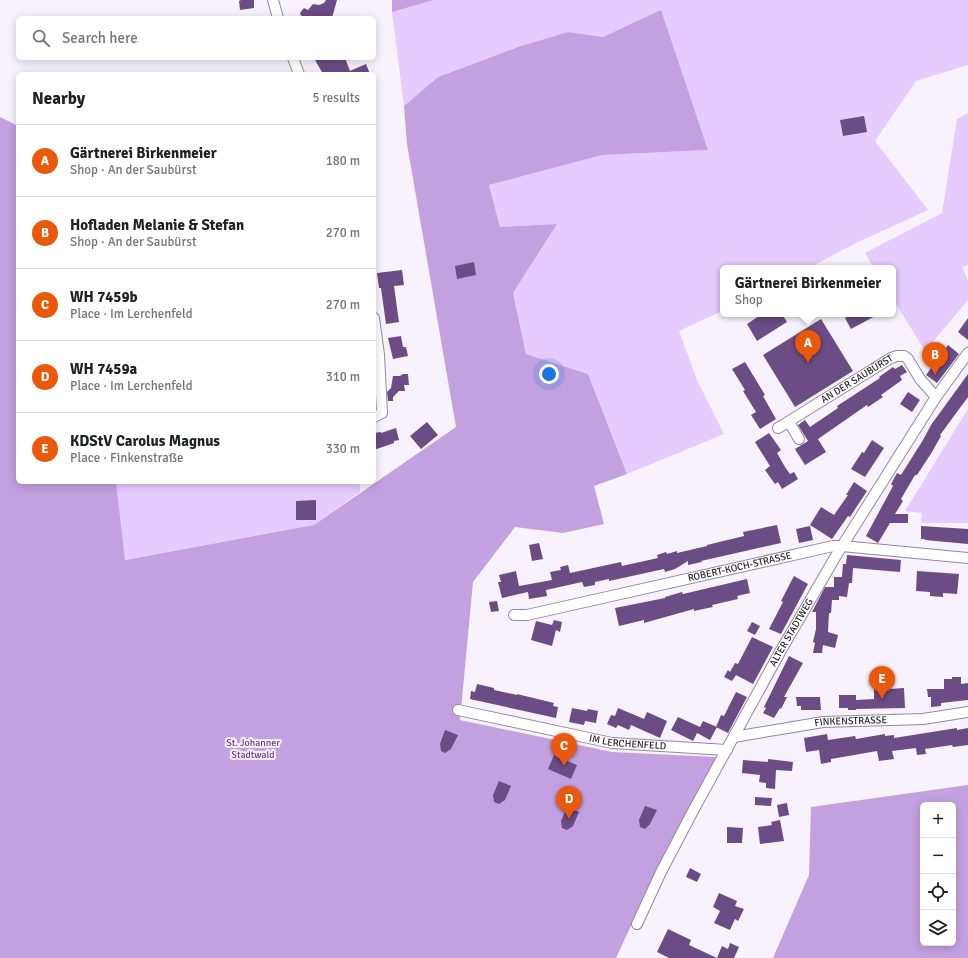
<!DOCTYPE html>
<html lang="en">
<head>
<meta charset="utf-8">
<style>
  :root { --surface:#fff; --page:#f6f6f6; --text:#202124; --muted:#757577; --line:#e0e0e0; --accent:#ea580c }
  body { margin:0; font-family:Signika,sans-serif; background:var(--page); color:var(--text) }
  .controls { position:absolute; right:12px; bottom:12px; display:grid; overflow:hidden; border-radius:6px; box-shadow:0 2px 10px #0003 }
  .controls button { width:36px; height:36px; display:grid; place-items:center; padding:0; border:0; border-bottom:1px solid var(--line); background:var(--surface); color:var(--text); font:20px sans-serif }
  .you { position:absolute; left:549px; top:374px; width:14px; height:14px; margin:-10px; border:3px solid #fff; border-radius:50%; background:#1a73e8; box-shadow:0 0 0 6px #1a73e833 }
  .badge { display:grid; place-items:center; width:26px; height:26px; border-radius:50%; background:var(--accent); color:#fff; font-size:13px; font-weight:700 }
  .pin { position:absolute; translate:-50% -33px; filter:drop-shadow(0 1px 2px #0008) }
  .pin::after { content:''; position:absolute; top:21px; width:14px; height:12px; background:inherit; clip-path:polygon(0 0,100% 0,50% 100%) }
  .popup { position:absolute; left:720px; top:265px; width:176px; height:52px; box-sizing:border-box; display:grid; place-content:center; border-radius:6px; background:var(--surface); filter:drop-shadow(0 1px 3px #0005); font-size:13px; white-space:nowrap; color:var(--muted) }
  .popup b { font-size:15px; color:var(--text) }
  .popup::after { content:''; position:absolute; left:50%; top:100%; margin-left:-8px; border:8px solid transparent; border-top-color:var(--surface) }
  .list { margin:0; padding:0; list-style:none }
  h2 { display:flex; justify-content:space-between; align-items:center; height:52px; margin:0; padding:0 16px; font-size:17px }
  h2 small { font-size:13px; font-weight:400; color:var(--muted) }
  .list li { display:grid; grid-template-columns:26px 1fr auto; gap:12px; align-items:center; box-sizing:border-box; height:72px; padding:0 16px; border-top:1px solid var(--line) }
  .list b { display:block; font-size:15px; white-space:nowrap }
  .list p { margin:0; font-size:13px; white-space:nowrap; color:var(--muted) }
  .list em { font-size:13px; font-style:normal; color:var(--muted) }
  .icon { flex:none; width:22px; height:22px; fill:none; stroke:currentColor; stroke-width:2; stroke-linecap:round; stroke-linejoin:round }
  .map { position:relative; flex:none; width:968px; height:958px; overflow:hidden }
  .search { position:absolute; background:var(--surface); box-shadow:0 2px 10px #0003; left:16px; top:16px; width:360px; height:44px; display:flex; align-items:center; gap:10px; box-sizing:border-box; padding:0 14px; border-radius:6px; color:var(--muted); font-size:15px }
  .panel { position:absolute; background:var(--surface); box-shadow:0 2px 10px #0003; left:16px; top:72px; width:360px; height:412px; border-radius:6px }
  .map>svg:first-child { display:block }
  .green { fill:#e6cbfe }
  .forest { fill:#c3a1e0; fill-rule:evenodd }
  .building { fill:#6b4c84 }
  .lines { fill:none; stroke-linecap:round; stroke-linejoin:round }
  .street-casing { stroke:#93879e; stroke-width:12 }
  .street { stroke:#fff; stroke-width:10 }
  .labels { text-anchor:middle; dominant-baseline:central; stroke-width:4; stroke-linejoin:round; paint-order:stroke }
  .street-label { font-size:10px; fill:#28232c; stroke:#f7f2fc }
  .park-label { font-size:10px; fill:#663a85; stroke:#f7f2fc }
</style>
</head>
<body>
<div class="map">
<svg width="968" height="958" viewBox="0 0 968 958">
  <rect width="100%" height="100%" fill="#f7f2fc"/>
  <path class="green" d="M434,0H968V65L916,81L875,141L928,210L854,244L809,268H723V314H731L724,318L720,312L679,331L697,380L724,434L627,474L588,374L526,354L513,293L557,224L500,227L489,185L602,155L708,150L661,11L603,37L568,32L521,46L438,77L404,106L392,12Z
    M968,113V265L962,267L968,280V300L925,351L893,299V268H874L865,253L942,213L957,119Z
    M968,409V523H921L922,513L905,511Z
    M116,482H360V492L314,525L124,560Z"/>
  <path class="forest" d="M392,0H434L392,12Z
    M661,10L708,150L602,155L489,185L500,227L557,224L513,293L526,354L588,374L627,474L594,486L604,524L563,533L515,527L473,582L460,720L612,752L716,757L657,870L616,958H0V117L18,126V482H116L125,560L314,525L456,427L407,144L404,106L438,77L521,46L568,32L603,37Z
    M968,785V958H773L809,875L811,807ZM923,805H953V943H923Z"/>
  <path class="building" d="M241,0H254V8L240,10L239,1Z
    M326,0H337L332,18H302L300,13L304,8L308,10L313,4L319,5L324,3Z
    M314,58H345L350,71L366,64L370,74H323Z
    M864,116L867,132L843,136L840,120Z
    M474,262L476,275L457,279L455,266Z
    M402,270L404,285L394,286L399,322L386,324L381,288H379L377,273Z
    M762,314H782L787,322L757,341L747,324Z
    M852,314H879L851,329L845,318Z
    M968,318V340L958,332Z
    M821,319L853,371L795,407L763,355Z
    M401,336L403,347H406L408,356L393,359L388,338Z
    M948,345L959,354L937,383L926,375Z
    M745,362L765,395L763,396L776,419L760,429L751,415L756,412L743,391L745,390L732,369Z
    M902,365L907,372L900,376L902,380L881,395L883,397L868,407L867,405L818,439L826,452L805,465L795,449L808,441L798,425L805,420L810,427L838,408L837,406L880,378L879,377L893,367L895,369Z
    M403,374H408L409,385H404L405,391H399L393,397V401H388L387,392L391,388L393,376H400Z
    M968,374V397L940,435L941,436L932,452L917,475H915L901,499L903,501L895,514H908V523H890L878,543L866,536L893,486L891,484L897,473L901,475L923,440L931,425Z
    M908,392L920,400L912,412L900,404Z
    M427,422L438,435L421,449L410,436Z
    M396,428L399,440L394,441V443L374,450V433L381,432V433Z
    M769,433L781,450L777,453L785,467L790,474L794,472L798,479L782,489L778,482L775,484L765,470L770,466L755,442Z
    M872,440L884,448L865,477L851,469L862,452L864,453Z
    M854,482L867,491L850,517L848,516L832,539L810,525L821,507L834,515L848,495H846Z
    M316,500V520H296V501Z
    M777,525L781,543L701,561L702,562L688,565V561L675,569L665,572L664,569L609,581V579L595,582V585L584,587L582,582L546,590L547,596L529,599L528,592L502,598L498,582H501L499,575L516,571L519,586L552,580L550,572L561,570L560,567L568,565L570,573L621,562L622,566L658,558L657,555L666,552L667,554L677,551V553L707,546V545L744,536L743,532Z
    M810,526L813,540L799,543L796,529Z
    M921,526L968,529V544L925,540V539H921Z
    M539,543L543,559L532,561L529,545Z
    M847,555L901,560L900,572L853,568L852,583H849L847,597L839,596V600H832L831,613H829L828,632L838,635L835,648L823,645L822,653H813L815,643L813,642L816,629V612H812L825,587H834V577H842L843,564H846Z
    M917,571L959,574L957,594L943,593V597L930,596V592L916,591Z
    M794,576L808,584L781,634L769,629L783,602L781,601Z
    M747,579L750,593L737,596L738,599L712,605L713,607L694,611V609L644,623V620L619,626L615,608L665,598V597L682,592L683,594Z
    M497,601L499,611L491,612L489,602Z
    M554,620L562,622L560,632L556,630L552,646L531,640L536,621L552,625Z
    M752,622L760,626L755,635L747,631Z
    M752,637L773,647L753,684L736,675L732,681L724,677L728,670L730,672L735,663L738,664Z
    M789,656L803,663L784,697H787L781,709L780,708L774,718L763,713L766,708L764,707Z
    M952,677H961V684L968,683V700L941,703V706L931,707V697H928L927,689H944V679H952Z
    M477,684L494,688V690L517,695V694L554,703L553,706L558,707L556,718L470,699L471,691L475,692Z
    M890,687V689L904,688L905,708L856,709V710H848V708H839V695H856V700L874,699V688Z
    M736,692L747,697L728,733L716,727L721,715L724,716Z
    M796,697H820L821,710H801V706H797Z
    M572,708L587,711L588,709L598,711L596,723L585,721L584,725L569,722Z
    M618,708L644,719L647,712L667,721L660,738L631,725L629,730L618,725L616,728L607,724L611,715L615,716Z
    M678,717L700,727L693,741L671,730Z
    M703,721L717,727L710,740L697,733Z
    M957,728V730L968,728V745L953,747L952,745L925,749L926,754L917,755L916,748L892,751L894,759L879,761L877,751L831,759V762L821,764L819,750L806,752L804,738L827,734L828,740L855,736L856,739L885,734V736L894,735V738Z
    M445,730L458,735L451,749L445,753L441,751L440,744Z
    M554,755L577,765L571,779L548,769Z
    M768,759L793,762L792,771L776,770L775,789L766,788V783L759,782L760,775L742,773L743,760L768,762Z
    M499,781L511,786L505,800L499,804L494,802L493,795Z
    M755,797L772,798L771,806L755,805Z
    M787,803L789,815L779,817L777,805Z
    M645,806L657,810L650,824L645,829L640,827L639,820Z
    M567,807L579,812L573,826L567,830L562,828L561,821Z
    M780,820L784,841L760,844L758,827L772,825L771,822Z
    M727,827L743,828L742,843H727Z
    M690,868L701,874L697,882L686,877Z
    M719,893L737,901L735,906L744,909L738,921L735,919L730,930L714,923L720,911L713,907Z
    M668,929L691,940L689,945L717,958L722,946L728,949L730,943L739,947L734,958H669L657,952Z"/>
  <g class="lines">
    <defs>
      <g id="street">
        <path d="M273,0L278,18"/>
        <path d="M293,58L299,74"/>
        <path d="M374,318L379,355L382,413L374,417"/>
        <path d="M789,422L799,439"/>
        <path id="s1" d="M778,428L891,358L897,356H904L908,359L920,379L936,397"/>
        <path id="s2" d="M514,615H527L833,546H842L968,558"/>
        <path id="s3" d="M458,710L612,743L727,750"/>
        <path id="s4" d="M734,737L823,722L923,719L968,712"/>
        <path id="s5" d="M637,924L661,872L693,811L780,652L837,554L936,397L968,353"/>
      </g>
    </defs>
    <use href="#street" class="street-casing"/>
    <use href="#street" class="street"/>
  </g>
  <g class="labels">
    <g class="street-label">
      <text stroke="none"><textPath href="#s1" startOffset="93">AN DER SAUBÜRST</textPath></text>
      <text stroke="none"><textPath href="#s2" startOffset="231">ROBERT-KOCH-STRASSE</textPath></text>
      <text stroke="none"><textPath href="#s5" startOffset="330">ALTER STADTWEG</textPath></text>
      <text stroke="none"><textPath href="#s4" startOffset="118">FINKENSTRASSE</textPath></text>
      <text stroke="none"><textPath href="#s3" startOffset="173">IM LERCHENFELD</textPath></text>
    </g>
    <g class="park-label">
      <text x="253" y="743">St. Johanner<tspan x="253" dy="12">Stadtwald</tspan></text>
    </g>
  </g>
</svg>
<div class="controls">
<button>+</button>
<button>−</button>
<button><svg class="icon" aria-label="locate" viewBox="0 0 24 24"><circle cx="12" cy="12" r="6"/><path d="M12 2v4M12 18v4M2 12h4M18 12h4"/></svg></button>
<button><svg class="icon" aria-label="layers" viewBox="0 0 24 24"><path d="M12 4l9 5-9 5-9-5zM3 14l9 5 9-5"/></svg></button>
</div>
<div class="you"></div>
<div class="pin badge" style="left:808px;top:363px">A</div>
<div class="popup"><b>Gärtnerei Birkenmeier</b>Shop</div>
<div class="pin badge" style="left:935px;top:375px">B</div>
<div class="pin badge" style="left:564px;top:766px">C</div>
<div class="pin badge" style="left:569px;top:819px">D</div>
<div class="pin badge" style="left:882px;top:699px">E</div>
<div class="search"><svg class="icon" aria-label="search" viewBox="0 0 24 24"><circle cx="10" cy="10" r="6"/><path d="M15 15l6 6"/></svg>Search here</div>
<section class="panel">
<h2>Nearby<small>5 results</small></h2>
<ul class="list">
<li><span class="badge">A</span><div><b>Gärtnerei Birkenmeier</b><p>Shop · An der Saubürst</p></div><em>180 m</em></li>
<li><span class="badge">B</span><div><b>Hofladen Melanie &amp; Stefan</b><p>Shop · An der Saubürst</p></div><em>270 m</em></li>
<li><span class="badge">C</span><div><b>WH 7459b</b><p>Place · Im Lerchenfeld</p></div><em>270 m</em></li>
<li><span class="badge">D</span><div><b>WH 7459a</b><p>Place · Im Lerchenfeld</p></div><em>310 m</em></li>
<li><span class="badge">E</span><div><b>KDStV Carolus Magnus</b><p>Place · Finkenstraße</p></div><em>330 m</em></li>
</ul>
</section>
</div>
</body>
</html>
